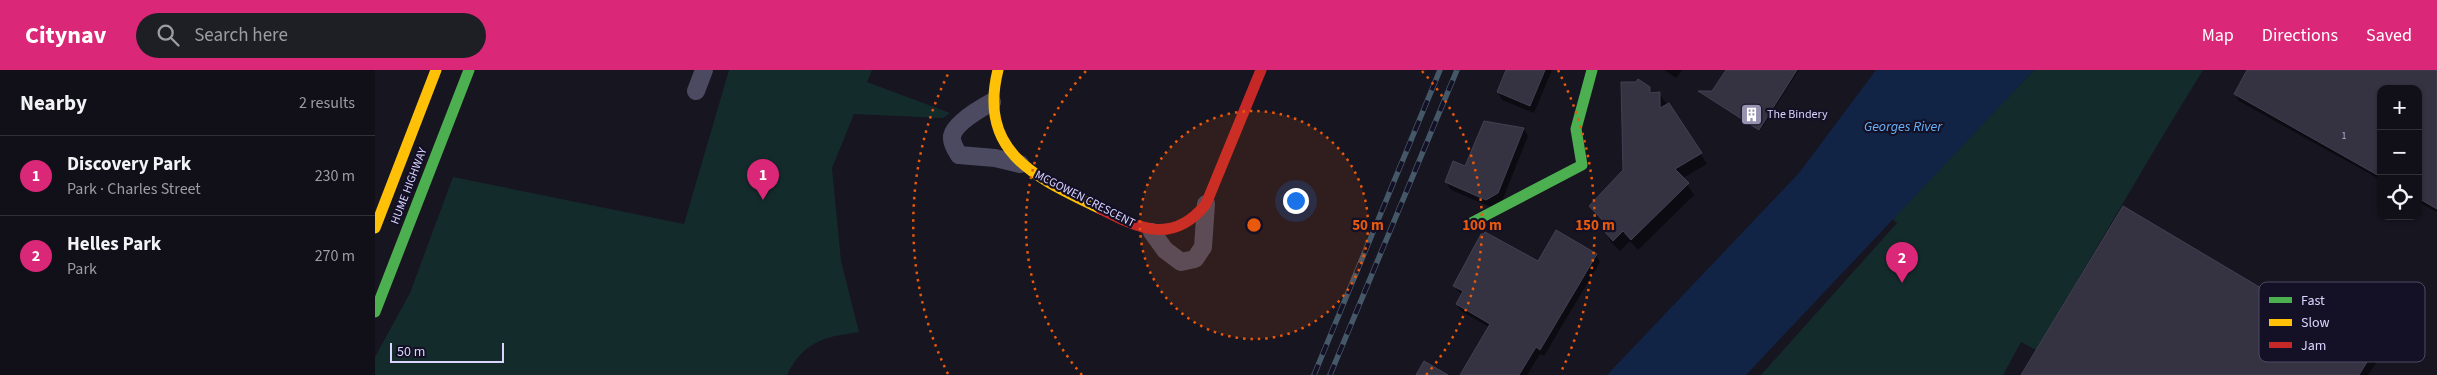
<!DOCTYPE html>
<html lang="en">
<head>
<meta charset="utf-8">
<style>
  :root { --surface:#111018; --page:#1e1e25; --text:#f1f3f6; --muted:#9c9da2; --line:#303037; --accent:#db2777 }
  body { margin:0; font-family:"Source Sans 3",sans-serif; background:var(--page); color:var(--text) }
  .controls { position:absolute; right:15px; top:15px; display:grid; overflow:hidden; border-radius:10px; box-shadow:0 1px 4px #0004 }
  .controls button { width:45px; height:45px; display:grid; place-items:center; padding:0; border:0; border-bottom:1px solid var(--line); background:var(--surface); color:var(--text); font:25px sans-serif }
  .scale { position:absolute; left:15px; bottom:12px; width:114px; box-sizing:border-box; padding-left:5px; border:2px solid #dad5fe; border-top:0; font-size:14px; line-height:18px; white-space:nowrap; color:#dad5fe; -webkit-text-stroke:4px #141025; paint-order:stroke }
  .you { position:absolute; left:920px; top:130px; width:18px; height:18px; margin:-12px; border:4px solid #fff; border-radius:50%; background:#1a73e8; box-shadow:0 0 0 8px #1a73e833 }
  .badge { display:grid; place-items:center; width:32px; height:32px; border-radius:50%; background:var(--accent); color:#fff; font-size:16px; font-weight:700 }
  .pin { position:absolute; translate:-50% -41px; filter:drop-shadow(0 1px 2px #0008) }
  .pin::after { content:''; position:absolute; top:26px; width:18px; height:15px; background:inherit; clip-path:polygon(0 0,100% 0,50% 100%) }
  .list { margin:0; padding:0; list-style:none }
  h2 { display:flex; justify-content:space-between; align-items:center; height:65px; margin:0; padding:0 20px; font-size:21px }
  h2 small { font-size:16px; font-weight:400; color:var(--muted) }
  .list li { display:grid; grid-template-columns:32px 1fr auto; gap:15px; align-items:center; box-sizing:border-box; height:80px; padding:0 20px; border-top:1px solid var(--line) }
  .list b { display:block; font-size:19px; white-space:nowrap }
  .list p { margin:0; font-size:16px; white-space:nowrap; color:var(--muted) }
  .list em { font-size:16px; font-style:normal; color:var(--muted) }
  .icon { flex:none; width:28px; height:28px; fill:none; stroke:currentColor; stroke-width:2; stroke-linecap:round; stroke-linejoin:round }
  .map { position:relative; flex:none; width:2062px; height:305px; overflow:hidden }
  header { display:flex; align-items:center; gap:30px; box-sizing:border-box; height:70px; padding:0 25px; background:var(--accent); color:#fff }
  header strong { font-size:24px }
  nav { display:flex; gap:28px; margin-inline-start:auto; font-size:18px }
  .search { width:350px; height:45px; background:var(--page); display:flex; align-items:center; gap:12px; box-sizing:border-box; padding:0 18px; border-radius:28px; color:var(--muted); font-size:19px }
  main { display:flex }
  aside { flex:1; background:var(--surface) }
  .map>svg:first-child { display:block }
  .green { fill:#142b2c }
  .water { fill:#112445 }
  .shadow { fill:#0007 }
  .building { fill:#353242; stroke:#434053 }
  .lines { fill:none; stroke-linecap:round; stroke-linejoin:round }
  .street { stroke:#4b4a60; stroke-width:18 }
  .fast { stroke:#4caf50; stroke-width:11 }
  .slow { stroke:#ffc107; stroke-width:11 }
  .jam { stroke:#c62828; stroke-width:11 }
  .rail-casing { stroke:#455868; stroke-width:5.5 }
  .rail { stroke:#141025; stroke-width:4; stroke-dasharray:11; stroke-linecap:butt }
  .ring { fill:none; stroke:#e8590c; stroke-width:2.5; stroke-dasharray:2.5 5 }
  .labels { text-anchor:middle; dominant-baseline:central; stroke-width:4.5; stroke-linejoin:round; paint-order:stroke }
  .number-label { font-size:10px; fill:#b1accf }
  .poi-label { font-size:12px; fill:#dad5fe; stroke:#141025; text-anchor:start }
  .street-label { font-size:12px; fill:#dad5fe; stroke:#141025 }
  .water-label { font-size:14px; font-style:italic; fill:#67b4fa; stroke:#141025 }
  .key { fill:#141025; stroke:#4f4b66; stroke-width:1 }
  .key-label { font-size:14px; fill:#dad5fe }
  .centre { fill:#e8590c; stroke:#141025; stroke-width:2.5 }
  .ring-label { font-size:15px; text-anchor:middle; font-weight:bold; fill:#e8590c; stroke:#141025; stroke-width:4.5; stroke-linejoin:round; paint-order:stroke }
</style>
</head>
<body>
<header>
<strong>Citynav</strong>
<div class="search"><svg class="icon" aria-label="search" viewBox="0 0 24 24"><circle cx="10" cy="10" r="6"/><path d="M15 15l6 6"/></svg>Search here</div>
<nav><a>Map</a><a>Directions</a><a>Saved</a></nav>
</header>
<main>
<aside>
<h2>Nearby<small>2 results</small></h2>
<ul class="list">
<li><span class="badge">1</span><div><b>Discovery Park</b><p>Park · Charles Street</p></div><em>230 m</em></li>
<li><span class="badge">2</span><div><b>Helles Park</b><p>Park</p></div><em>270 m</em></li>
</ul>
</aside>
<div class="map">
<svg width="2062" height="305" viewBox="0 0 2062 305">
  <rect width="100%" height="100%" fill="#171520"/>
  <path class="green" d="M354,0H497L492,12L575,43L568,48L479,44L457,98L466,191L484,262C449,267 429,271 412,305H0V287L35,223L78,107L309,154Z
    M1659,0H1828C1771,92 1717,187 1661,280L1646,272L1628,305H1386L1522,153L1517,149Z"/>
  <path class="water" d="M1501,0H1659L1371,305H1232L1424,103Z"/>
  <path class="shadow" d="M1132,0H1177L1159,43L1127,30L1123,22Z
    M1289,0H1307L1301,8Z
    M1352,0H1424L1385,61L1325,23L1338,22Z
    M1874,0H2062V142L2043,132V19H2006V110L1864,31L1860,24Z
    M1274,18L1277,24H1285L1292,35L1293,34L1332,94L1308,108L1319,125L1263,180L1255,171L1245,181L1236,172L1230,161L1233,159L1216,136L1249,101Z
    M1149,59L1153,66L1127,131L1116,137L1076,120L1071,112Z
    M1221,185L1225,192L1169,286L1165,284L1152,305H1086L1114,257L1086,241L1082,234L1087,225L1079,216L1164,193Z
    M1996,285L2001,293L1993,305H1648Z"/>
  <path class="building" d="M1131,0H1170L1155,36L1122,22Z
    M1351,0H1422L1384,60L1323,21H1337Z
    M1872,0H2062V139L2043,128V19H2006V107L1859,24Z
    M1263,9L1275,17V23L1285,22V38L1294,33L1327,83L1300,99L1314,113L1256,170L1248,161L1238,171L1229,161L1233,156L1214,136L1248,100L1246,12H1261Z
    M1109,51L1149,58L1123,123L1111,130L1070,112L1078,91L1090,96Z
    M1748,136L1997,284L1984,305H1646Z
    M1181,160L1222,184L1165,280L1161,277L1144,305H1085L1115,254L1081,234L1088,221L1078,216L1106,164H1108L1110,162L1163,191Z
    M1049,291L1073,305H1041Z"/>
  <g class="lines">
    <path class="street" d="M321,21L329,0
      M617,32C606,38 580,53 577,66C576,73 581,80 584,85L620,88L645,94
      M777,162L790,180L806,192L820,189L828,177L831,134"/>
    <path class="fast" d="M1096,153L1207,95L1201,59L1217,0
      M0,242L94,0"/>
    <path class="slow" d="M623,0C602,84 663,108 726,139
      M0,158L61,0"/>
    <path class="jam" d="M726,139C765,159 798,175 831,134L886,0"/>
    <defs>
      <path id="rail" d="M939,305L1065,0
        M955,305L1082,0"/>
    </defs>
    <use href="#rail" class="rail-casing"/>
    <use href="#rail" class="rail"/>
  </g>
  <circle cx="879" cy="155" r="114" fill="#e8590c" fill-opacity=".12"/>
  <g class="ring">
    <circle cx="879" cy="155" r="114"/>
    <path d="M707 305A228 228 0 0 1 711 1M1047 1A228 228 0 0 1 1051 305"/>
    <path d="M573 304A341 341 0 0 1 575 0M1183 0A341 341 0 0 1 1185 304"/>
  </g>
  <defs>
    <symbol id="building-square" viewBox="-11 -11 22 22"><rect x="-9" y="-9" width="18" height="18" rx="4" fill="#9692b0" stroke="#141025"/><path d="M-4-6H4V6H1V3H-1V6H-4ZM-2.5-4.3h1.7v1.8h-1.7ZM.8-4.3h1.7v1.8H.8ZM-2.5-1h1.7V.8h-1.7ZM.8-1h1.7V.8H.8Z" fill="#fff"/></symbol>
  </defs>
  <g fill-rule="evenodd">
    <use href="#building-square" x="1364" y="32" width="25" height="25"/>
  </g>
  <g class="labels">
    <g class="number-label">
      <text x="1969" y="66">1</text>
    </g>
    <g class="poi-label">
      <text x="1392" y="44">The Bindery</text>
    </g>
    <g class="street-label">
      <text transform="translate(34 116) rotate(-69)">HUME HIGHWAY</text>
      <text transform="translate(710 129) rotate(27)">MCGOWEN CRESCENT</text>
    </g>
    <g class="water-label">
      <text x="1528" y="57">Georges River</text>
    </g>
  </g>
  <rect x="1884" y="212" width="166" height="80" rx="8" class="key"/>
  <rect x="1894" y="227" width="23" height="6" fill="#4caf50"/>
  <rect x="1894" y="249" width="23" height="7" fill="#ffc107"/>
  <rect x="1894" y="272" width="23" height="6" fill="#c62828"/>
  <g class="key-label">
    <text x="1926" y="235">Fast</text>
    <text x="1926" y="257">Slow</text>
    <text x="1926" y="280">Jam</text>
  </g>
  <circle cx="879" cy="155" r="8" class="centre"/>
  <g class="ring-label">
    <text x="993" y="160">50 m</text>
    <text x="1107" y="160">100 m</text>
    <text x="1220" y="160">150 m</text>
  </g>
</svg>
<div class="controls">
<button>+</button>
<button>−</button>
<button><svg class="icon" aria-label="locate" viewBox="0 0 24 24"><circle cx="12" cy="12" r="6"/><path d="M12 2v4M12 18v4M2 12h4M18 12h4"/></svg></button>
</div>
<div class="scale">50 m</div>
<div class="you"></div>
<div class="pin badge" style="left:388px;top:130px">1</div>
<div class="pin badge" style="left:1527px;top:213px">2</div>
</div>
</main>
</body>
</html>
